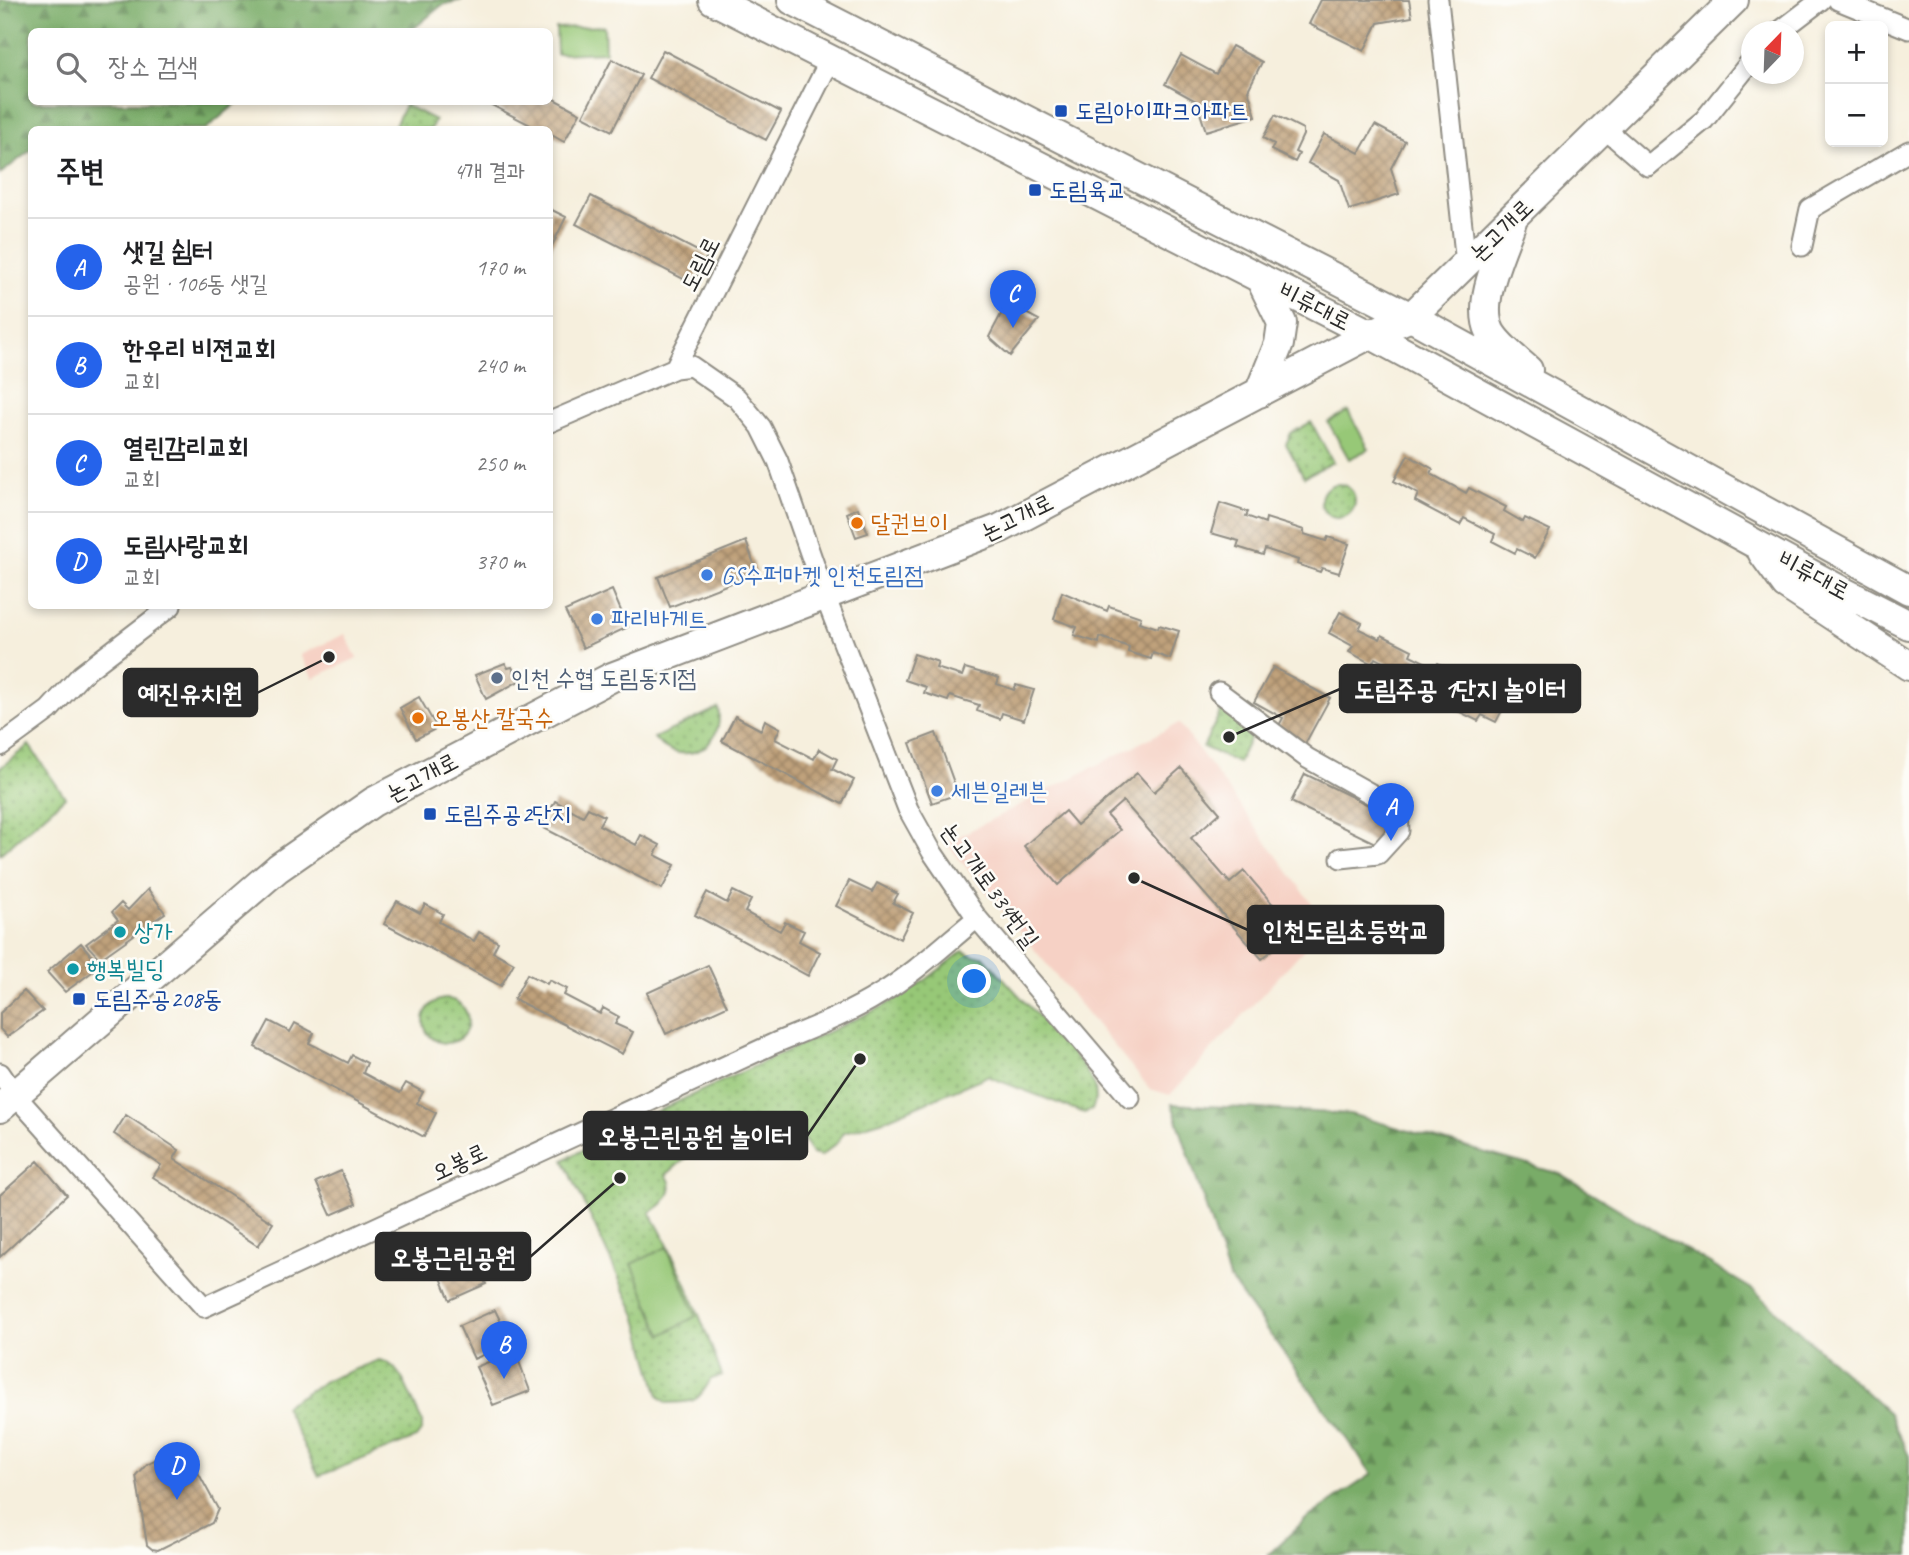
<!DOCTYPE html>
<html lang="ko">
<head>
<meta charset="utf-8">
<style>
  :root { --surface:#fff; --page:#f6f6f6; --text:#202124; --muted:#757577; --line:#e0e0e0; --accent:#2563eb }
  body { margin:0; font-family:Caveat,"Poor Story",sans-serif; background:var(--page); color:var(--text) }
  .controls { position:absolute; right:21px; top:21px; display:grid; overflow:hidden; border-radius:10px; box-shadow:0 4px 10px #0003 }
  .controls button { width:63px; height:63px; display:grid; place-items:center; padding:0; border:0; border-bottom:2px solid var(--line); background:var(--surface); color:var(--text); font:35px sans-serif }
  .compass { position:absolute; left:1741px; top:21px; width:63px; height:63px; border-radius:50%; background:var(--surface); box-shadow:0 4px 10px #0003; rotate:23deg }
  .you { position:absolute; left:975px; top:982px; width:24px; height:24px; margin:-18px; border:5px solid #fff; border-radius:50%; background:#1a73e8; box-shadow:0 0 0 10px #1a73e833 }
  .badge { display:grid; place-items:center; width:46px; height:46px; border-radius:50%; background:var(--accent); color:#fff; font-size:23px; font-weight:700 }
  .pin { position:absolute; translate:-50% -58px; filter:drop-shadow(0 2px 4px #0008) }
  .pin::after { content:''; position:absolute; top:37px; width:24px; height:21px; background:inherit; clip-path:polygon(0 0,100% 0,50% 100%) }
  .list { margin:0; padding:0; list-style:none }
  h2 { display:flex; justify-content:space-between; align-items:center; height:91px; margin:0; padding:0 28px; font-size:30px }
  h2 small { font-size:23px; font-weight:400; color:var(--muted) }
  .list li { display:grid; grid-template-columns:46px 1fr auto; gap:21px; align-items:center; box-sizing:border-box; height:98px; padding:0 28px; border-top:2px solid var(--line) }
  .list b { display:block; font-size:26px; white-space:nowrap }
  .list p { margin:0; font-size:23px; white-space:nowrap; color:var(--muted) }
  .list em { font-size:23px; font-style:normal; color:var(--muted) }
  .icon { flex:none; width:38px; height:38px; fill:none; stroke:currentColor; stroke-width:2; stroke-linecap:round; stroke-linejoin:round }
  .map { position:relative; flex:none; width:1909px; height:1555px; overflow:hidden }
  .search { position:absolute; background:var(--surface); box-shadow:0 4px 10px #0003; left:28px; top:28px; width:525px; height:77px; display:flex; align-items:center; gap:18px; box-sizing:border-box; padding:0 24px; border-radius:10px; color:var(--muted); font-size:26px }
  .panel { position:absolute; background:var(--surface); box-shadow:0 4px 10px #0003; left:28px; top:126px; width:525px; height:483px; border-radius:10px }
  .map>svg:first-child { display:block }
  .built { fill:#f6d1c5 }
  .grass { fill:url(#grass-dots); stroke:#617a51; stroke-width:2 }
  .forest { fill:url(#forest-firs); stroke:#526c4a; stroke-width:2 }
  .garden { fill:#97c877; stroke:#617a51; stroke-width:2 }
  .building { fill:url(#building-cross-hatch) }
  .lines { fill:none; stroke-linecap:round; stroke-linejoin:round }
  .minor-casing { stroke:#908d84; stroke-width:23 }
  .secondary-casing { stroke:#908d84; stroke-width:32 }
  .minor { stroke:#fff; stroke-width:19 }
  .secondary { stroke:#fff; stroke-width:28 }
  .transit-dot { fill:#1a4fb4; stroke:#fdfcf7; stroke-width:2.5 }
  .food-dot { fill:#e8710a; stroke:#fdfcf7; stroke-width:2.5 }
  .shop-dot { fill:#3f7fe0; stroke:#fdfcf7; stroke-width:2.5 }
  .service-dot { fill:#5c6f8a; stroke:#fdfcf7; stroke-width:2.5 }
  .culture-dot { fill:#0f9aa8; stroke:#fdfcf7; stroke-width:2.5 }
  .labels { text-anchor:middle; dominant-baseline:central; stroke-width:5; stroke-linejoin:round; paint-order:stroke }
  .transit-label { font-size:24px; fill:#164399; stroke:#fdfcf7; text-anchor:start }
  .street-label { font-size:24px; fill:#2b2b2b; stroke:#fdfcf7 }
  .food-label { font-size:24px; fill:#c56008; stroke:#fdfcf7; text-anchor:start }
  .shop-label { font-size:24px; fill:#366cbe; stroke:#fdfcf7; text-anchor:start }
  .service-label { font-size:24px; fill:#4e5e75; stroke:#fdfcf7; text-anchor:start }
  .culture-label { font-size:24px; fill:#0d838f; stroke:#fdfcf7; text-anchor:start }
  .leader { fill:none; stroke:#2b2b2b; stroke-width:2.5 }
  .callout-dot { fill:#2b2b2b; stroke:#fdfcf7; stroke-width:2.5 }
  .callout { fill:#2b2b2b; stroke:#2b2b2b; stroke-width:2.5 }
  .callout-label { font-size:26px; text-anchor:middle; font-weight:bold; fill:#fff }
</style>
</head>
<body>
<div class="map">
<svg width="1909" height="1555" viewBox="0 0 1909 1555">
  <defs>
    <pattern id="grass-dots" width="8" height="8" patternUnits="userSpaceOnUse" patternTransform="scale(1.75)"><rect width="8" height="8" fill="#97c877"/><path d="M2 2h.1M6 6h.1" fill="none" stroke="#7ba362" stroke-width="1.8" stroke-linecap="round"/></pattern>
    <pattern id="forest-firs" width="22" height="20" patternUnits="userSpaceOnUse" patternTransform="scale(1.75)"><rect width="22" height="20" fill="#79ac68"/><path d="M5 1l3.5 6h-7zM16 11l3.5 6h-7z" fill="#638c56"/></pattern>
    <pattern id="building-cross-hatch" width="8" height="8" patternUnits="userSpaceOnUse" patternTransform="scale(1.75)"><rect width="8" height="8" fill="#c0a27c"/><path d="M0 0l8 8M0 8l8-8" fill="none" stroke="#9c8466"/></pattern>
  </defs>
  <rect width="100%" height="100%" fill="#fdfcf7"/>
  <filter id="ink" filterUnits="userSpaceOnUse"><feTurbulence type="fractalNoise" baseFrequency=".0143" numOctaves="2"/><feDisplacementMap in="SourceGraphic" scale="14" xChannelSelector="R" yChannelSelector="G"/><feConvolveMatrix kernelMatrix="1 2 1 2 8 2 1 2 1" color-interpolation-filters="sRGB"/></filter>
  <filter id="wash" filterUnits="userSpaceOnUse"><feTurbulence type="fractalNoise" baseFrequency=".00686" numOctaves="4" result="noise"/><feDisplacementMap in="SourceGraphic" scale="28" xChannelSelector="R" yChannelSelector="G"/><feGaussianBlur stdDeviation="1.57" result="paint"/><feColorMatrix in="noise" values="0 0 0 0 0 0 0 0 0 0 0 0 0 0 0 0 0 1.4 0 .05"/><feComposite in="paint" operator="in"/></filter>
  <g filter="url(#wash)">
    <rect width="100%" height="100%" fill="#f6efdd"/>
    <path class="built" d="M345,634L357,658L313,678L300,655Z
      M1179,723L1327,924L1170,1095L1150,1089L946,843Z"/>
    <path class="grass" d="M405,105L435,120L431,129H393Z
      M1311,422L1333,462L1304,477L1286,444L1291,433Z
      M1321 501a17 17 0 1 1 34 0a17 17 0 1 1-34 0Z
      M718,708C726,748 681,770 654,738Z
      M1221,711L1255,727L1238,763L1203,747Z
      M29,745L65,797L0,854V768Z
      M963,951L973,956H983L1081,1063L1095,1086L1096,1098L1092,1110L1084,1113L987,1076L884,1120L844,1132L837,1143L821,1156L812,1154L800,1132L794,1129L765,1144L725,1142L711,1147L687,1157L666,1175C678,1190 664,1205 650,1212C680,1264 702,1319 722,1376L711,1379C696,1405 695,1401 667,1403L659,1396L636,1315L564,1160L634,1122L882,1007L923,982Z
      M424 1021a22 22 0 1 1 44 0a22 22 0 1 1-44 0Z
      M379,1360C403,1363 411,1402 422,1421V1430L416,1438L319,1476L284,1406L327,1380Z"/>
    <path class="forest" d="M0,0H462L442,5L411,31L32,32V102H238L206,129L32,130L31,150L0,174Z
      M1172,1104L1350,1114L1560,1174L1755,1291L1889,1413L1909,1456V1555H1268L1306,1519L1372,1474L1229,1278Z"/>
    <path class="garden" d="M604,26L605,52L557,54L556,28Z
      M1348,411L1369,449L1349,459L1328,422Z
      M667,1247L696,1316L662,1335L632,1264Z"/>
    <g id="blocks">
      <path class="building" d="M1321,0H1409L1412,17L1378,23L1364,51L1309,24Z
        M1232,46L1262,62L1248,90L1256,116L1206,131L1196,101L1165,84L1181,55L1216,74Z
        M663,50L781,112L766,140L648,78Z
        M612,59L641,75L612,131L583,116Z
        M550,97L580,113L564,142L550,134V130H540L486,102H550Z
        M1275,115L1303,129V135L1295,152L1299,154L1295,162L1271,150L1274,144L1263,138Z
        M1375,125L1405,141L1391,168L1399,194L1349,210L1339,180L1308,163L1324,134L1359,153Z
        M591,196L707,256L693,284L576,224Z
        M550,209L566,217L550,250Z
        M1007,303L1039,320L1010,356L989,337Z
        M1408,455L1433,469L1431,474L1466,493L1469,488L1506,507L1504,511L1523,522L1525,518L1550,530L1535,558L1517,549L1515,553L1492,541L1495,534L1464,518L1460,525L1415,501L1418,494L1394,481Z
        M1220,503L1248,512L1246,516L1265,523L1266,518L1304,530V534L1326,541L1328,537L1349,544L1339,573L1322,568L1320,572L1297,564L1298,560L1265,549L1263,555L1237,547L1239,541L1211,533Z
        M858,508L868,533L856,537L847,513Z
        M746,541L757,573L670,607L658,577Z
        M612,590L628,627L583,648L565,611Z
        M1062,592L1107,611L1109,606L1141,617L1139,622L1158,628L1159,625L1179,631L1170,659L1153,653L1151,659L1128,652L1129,647L1100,637L1099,643L1074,635L1077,627L1054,619Z
        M1340,612L1362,623L1359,629L1380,639L1382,635L1412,650L1410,655L1435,667L1438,663L1472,680L1471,684L1487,692L1489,689L1508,699L1496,722L1482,715L1478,721L1456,710L1459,702L1430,688L1428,693L1402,680L1406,674L1375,658L1372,664L1349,652L1353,646L1329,633Z
        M914,654L938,662L936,668L962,676L965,668L999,678L997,684L1014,690L1016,685L1034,690L1024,720L1002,713L1000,719L977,711L979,705L950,696L948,701L924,693L926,687L905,680Z
        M505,663L508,668L512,667L519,681L486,699L475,675Z
        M1273,667L1330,698L1305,744L1277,729L1283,718L1254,702Z
        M419,697L437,728L416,739L400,708Z
        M735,716L761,730L765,720L780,728L775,739L814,759L819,749L837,759L832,769L854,780L842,804L722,741Z
        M936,733L958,794L932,803L910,743Z
        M1181,768L1220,813L1191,838L1230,883L1244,871L1295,930L1262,959L1123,801L1107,815L1120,830L1058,885L1024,846L1065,811L1077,825L1137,773L1154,792Z
        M1305,774L1397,819L1383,847L1291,802Z
        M555,801L583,816L588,808L604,816L599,825L636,845L641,835L660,845L655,855L675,865L662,889L542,827Z
        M849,881L872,892L877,883L898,894L893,903L913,913L900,939L836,906Z
        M148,889L165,913L100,959L86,944L118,920L112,912L121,903L128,910Z
        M733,891L751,900L745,912L780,931L785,922L804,931L799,941L820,952L808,976L695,915L707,892L727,903Z
        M397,901L420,913L425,904L443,914L439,922L474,941L479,932L498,942L493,952L514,963L501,986L384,924Z
        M81,943L100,966L65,992L47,972Z
        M708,965L727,1006L666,1034L647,993Z
        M527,974L547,984L549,980L567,989L564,995L600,1014L603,1008L619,1017L615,1024L633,1032L622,1054L514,999Z
        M24,991L43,1011L7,1037L0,1029V1013Z
        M269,1021L290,1032L295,1023L314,1033L309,1043L348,1063L352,1055L367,1063L363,1073L400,1093L406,1083L423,1092L417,1103L436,1113L424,1137L255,1047Z
        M126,1115L179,1150L174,1159L273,1223L258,1246L153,1177L161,1165L114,1134Z
        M38,1161L67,1195L0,1257V1195Z
        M341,1171L356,1204L331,1215L316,1182Z
        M473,1254L486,1284L450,1300L438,1270Z
        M495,1310L511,1343L474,1359L459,1326Z
        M515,1351L530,1391L493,1405L476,1367Z
        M165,1454L181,1455L195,1467L218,1509L212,1523L158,1550L152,1549L147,1545L136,1475L146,1464Z"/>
    </g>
  </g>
  <g filter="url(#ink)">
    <use href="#blocks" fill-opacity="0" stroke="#908d84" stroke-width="2"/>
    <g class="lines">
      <defs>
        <path id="minor" d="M1438,0L1466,264
          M1838,0L1909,29
          M1779,32L1821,0
          M1604,128L1648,166L1704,120L1752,60
          M1802,246L1810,209L1909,151
          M675,368L830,60
          M550,422L675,368L691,366L737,398L761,427L778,461L825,596L908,809L932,852L977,918L1130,1098
          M1219,692L1307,758L1398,809L1399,831L1378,854L1341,858
          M0,746L49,710L81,675L171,606
          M0,1073L15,1095L204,1307L773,1044C809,1029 847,1015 880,994C915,973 945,944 977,918"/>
        <path id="secondary" d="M713,0L1370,334L1840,590L1909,625
          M792,0L1411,317L1909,590
          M1512,221C1502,251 1476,301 1490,331C1497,345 1516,359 1528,370
          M1259,393L1279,344L1282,323L1260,278
          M1762,552L1786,585L1909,666
          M0,1108L278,868L373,802L612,677L1001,528L1370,334L1411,317L1734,0"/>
      </defs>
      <use href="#minor" class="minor-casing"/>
      <use href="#secondary" class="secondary-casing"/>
      <use href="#minor" class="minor"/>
      <use href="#secondary" class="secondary"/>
    </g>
  </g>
  <g class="transit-dot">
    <rect x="1054" y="104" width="14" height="14" rx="3.5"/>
    <rect x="1028" y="183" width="14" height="14" rx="3.5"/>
    <rect x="423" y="807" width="14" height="14" rx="3.5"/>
    <rect x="72" y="992" width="14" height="14" rx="3.5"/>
  </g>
  <g class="food-dot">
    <circle cx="857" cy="523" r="7"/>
    <circle cx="418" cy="718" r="7"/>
  </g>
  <g class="shop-dot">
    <circle cx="707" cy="575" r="7"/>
    <circle cx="597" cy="619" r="7"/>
    <circle cx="937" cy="791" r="7"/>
  </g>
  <circle class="service-dot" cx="497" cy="678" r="7"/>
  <g class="culture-dot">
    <circle cx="120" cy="932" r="7"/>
    <circle cx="73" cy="969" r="7"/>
  </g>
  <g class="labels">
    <g class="transit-label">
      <text x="1075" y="111">도림아이파크아파트</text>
      <text x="1049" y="190">도림육교</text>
      <text x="444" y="814">도림주공2단지</text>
      <text x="93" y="999">도림주공208동</text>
    </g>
    <g class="street-label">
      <text transform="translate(1501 230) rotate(-44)">논고개로</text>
      <text transform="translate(700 264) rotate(-63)">도림로</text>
      <text transform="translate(1315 306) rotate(27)">비류대로</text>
      <text transform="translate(1017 517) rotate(-26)">논고개로</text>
      <text transform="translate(1814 575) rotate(28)">비류대로</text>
      <text transform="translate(422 777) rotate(-28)">논고개로</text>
      <text transform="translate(990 885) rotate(54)">논고개로334번길</text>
      <text transform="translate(459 1162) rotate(-25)">오봉로</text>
    </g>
    <g class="food-label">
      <text x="871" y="523">달권브이</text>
      <text x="432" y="718">오봉산 칼국수</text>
    </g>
    <g class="shop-label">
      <text x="721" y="575">GS수퍼마켓 인천도림점</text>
      <text x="611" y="619">파리바게트</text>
      <text x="951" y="791">세븐일레븐</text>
    </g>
    <g class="service-label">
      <text x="511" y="678">인천 수협 도림동지점</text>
    </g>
    <g class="culture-label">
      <text x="134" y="932">상가</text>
      <text x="87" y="969">행복빌딩</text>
    </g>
  </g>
  <path class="leader" d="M1229 737L1340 689M329 657L257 693M1134 878L1248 930M860 1059L807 1136M620 1178L530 1257"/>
  <g class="callout-dot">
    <circle cx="1229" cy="737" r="7"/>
    <circle cx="329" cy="657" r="7"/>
    <circle cx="1134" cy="878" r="7"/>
    <circle cx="860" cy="1059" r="7"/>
    <circle cx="620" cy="1178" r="7"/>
  </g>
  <g class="callout">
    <rect x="1340" y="665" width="240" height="47" rx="7"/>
    <rect x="124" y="669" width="133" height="47" rx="7"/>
    <rect x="1248" y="906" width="195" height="47" rx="7"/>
    <rect x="584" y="1112" width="223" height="47" rx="7"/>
    <rect x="376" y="1233" width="154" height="47" rx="7"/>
  </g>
  <g class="callout-label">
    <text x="1460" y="698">도림주공 1단지 놀이터</text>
    <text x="190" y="702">예진유치원</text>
    <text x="1346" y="939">인천도림초등학교</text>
    <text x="695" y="1145">오봉근린공원 놀이터</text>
    <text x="453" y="1266">오봉근린공원</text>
  </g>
</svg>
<div class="controls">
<button>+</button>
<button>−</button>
</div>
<svg class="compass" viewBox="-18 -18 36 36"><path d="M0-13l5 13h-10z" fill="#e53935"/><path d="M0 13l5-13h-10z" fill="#757577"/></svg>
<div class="you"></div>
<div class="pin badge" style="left:1391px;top:841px">A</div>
<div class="pin badge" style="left:504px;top:1379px">B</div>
<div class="pin badge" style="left:1013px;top:328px">C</div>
<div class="pin badge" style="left:177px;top:1500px">D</div>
<div class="search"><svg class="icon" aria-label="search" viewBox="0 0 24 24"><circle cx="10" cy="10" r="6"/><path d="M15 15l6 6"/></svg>장소 검색</div>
<section class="panel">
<h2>주변<small>4개 결과</small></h2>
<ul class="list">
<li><span class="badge">A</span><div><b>샛길 쉼터</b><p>공원 · 106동 샛길</p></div><em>170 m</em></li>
<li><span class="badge">B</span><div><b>한우리 비젼교회</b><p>교회</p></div><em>240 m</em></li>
<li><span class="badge">C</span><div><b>열린감리교회</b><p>교회</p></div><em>250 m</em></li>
<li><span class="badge">D</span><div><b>도림사랑교회</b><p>교회</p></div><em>370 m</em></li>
</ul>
</section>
</div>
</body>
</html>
